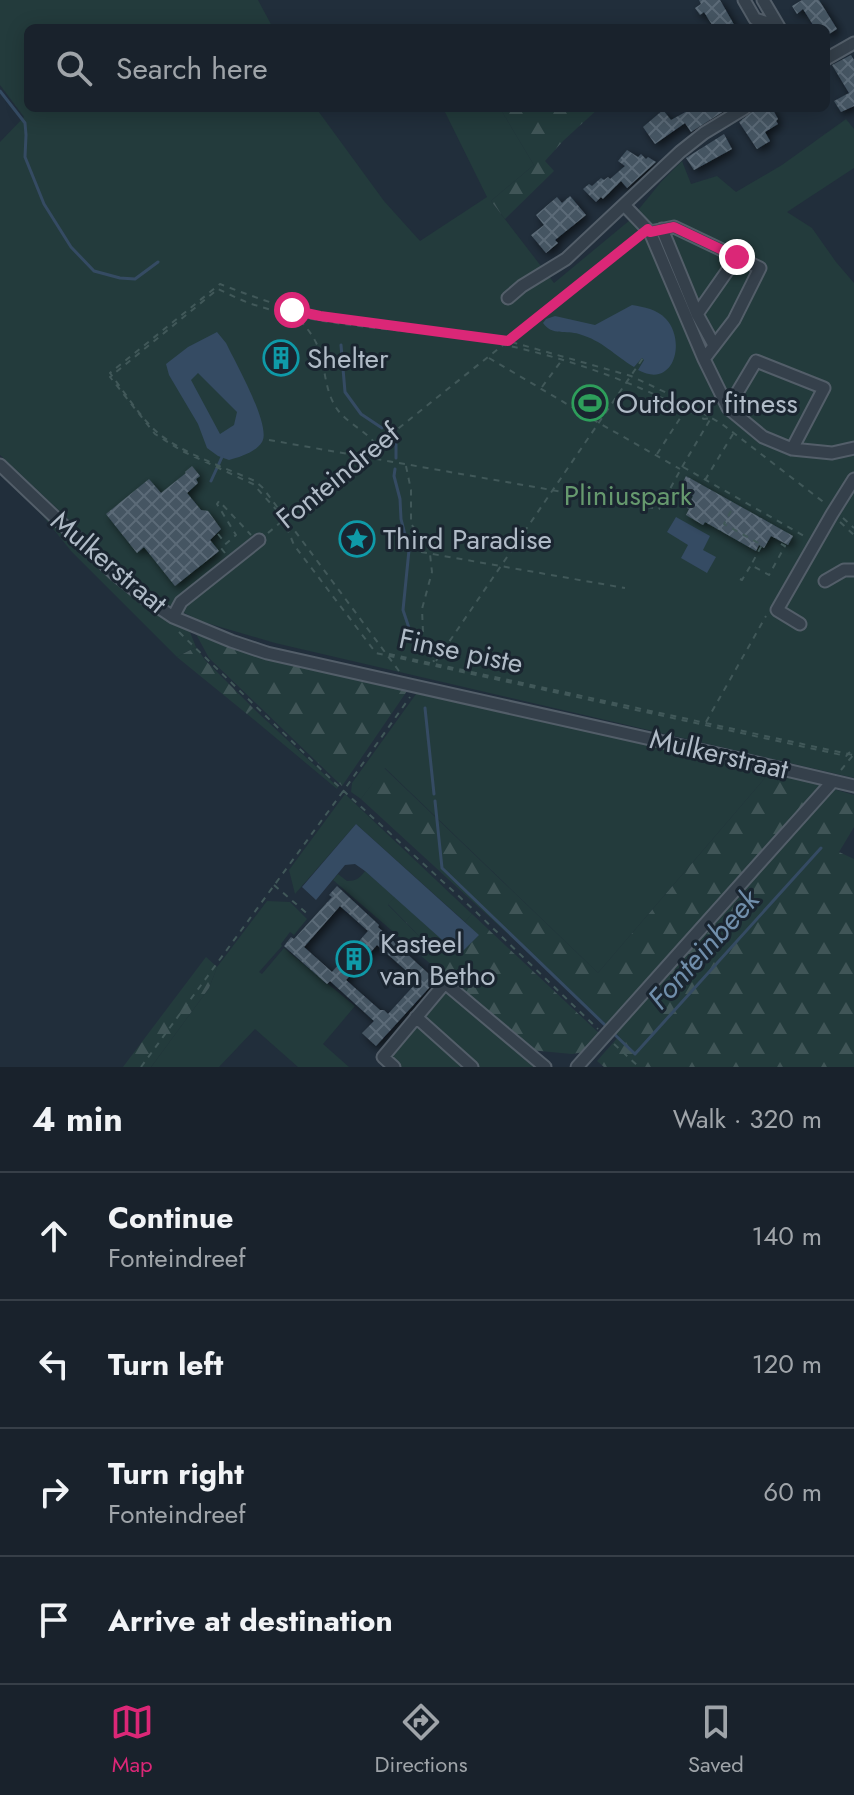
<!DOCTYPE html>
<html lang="en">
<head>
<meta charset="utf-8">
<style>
  :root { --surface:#19222c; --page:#262f38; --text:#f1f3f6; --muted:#9fa4a9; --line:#373f48; --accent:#db2777 }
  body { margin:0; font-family:Jost,sans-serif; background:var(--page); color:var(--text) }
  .stop { position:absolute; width:24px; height:24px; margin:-18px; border:6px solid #db2777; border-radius:50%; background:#fff }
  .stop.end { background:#db2777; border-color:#fff; box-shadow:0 2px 8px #0008 }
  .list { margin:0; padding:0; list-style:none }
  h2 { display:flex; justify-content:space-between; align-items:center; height:104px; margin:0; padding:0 32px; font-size:34px }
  h2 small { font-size:26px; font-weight:400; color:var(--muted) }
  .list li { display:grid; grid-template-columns:52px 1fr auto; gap:24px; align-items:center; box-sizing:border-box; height:128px; padding:0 32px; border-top:2px solid var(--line) }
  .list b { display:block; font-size:30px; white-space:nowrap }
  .list p { margin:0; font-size:26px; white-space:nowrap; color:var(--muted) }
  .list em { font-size:26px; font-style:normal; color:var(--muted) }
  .icon { flex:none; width:44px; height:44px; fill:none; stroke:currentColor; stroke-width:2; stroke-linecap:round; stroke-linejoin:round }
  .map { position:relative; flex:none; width:854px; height:1067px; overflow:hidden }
  .search { position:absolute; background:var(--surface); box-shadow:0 4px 20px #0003; left:24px; right:24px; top:24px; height:88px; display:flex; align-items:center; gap:20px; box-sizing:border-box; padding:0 28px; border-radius:12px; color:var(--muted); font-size:30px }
  .sheet { height:616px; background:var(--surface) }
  nav { display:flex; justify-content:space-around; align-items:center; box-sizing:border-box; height:112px; border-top:2px solid var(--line); background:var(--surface); font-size:22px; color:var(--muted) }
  nav a { display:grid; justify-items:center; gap:4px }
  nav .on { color:var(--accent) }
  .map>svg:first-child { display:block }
  .green { fill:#233b3c }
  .forest { fill:url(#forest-firs) }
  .water { fill:#354b63; fill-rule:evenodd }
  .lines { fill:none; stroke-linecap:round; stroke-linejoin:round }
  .stream { stroke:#354b63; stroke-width:3 }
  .building { fill:url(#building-cross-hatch); fill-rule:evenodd; filter:url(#shadow) }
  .minor-casing { stroke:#535e69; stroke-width:15 }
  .path { stroke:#415859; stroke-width:2; stroke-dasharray:6 6; stroke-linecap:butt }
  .minor { stroke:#35404b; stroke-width:11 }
  .route { stroke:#db2777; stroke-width:10 }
  .labels { text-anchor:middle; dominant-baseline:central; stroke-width:6; stroke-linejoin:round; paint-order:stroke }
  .poi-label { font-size:28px; fill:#b0bbc7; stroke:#1a2530; text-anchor:start }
  .street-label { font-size:28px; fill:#b0bbc7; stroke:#1a2530 }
  .park-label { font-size:28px; fill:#66996e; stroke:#1a2530 }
  .water-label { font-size:30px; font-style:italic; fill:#708eab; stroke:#1a2530 }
</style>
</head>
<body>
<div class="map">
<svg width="854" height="1067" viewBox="0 0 854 1067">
  <defs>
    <pattern id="forest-firs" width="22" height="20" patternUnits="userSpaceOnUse" patternTransform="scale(2)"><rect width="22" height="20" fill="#233b3c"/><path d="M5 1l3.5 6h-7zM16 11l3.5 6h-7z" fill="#405557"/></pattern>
    <pattern id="building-cross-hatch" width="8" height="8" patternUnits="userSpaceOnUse" patternTransform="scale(2)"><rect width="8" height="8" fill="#445462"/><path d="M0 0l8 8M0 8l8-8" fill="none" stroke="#5c6b77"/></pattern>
    <filter id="shadow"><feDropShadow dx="3.5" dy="3.5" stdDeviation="4" flood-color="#0009"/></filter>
  </defs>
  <rect width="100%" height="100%" fill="#212e3b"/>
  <path class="green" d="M0,0H258L273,28H28V108H316L384,201L420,241L487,197L443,108H500L534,165L491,201L554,283L630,220L661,182L682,161L691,184L717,176L736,192L782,165L846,119L854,129V168L787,212L812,228L836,262L854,283V778L275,643L200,621L148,594L0,455V142L24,117L0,85Z
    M34,505L80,550L117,582L154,610L190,632L196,647L177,657L71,551Z
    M419,692L771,771L598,973L385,768L361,799L351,792L352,783L416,694Z
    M253,708L338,787L337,789L247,714Z
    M345,794L472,914L465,922L356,824L295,894L289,870Z
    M365,871L395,897L388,905L427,944L419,954L333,880L338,874L347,881C356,881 360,878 365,871Z
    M267,901L290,902L307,919L294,935L290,932L281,944L282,946L259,972L262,974L284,948L355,1006L323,1044L349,1067H298L255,1029L219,1067H151L209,988L217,967Z
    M447,990L540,1067H479L427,1021V1014Z
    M417,1025L467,1067H400L394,1061L392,1055Z"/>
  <path class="forest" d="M500,108H599L563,141L545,161L554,171L505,219L491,201L534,165Z
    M196,634L266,659L407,691L342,786L209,658Z
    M196,647L205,660L253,708L247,714L177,657Z
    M384,768L598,973L771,771L854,795V827L839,852L854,859V1067H604L597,1061L619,1036L361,799Z
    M395,897L459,955L478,935L465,922L472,914L601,1035L584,1052L572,1054L530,1050L419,954L427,944L388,904Z
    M206,957L217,967L209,988L151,1067H123Z"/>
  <path class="water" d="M632,305C644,307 657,309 666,319C686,340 675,390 638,370L644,360L642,358L634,367C614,355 603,341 579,334C566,330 552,336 543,323L546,319L555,316L595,325Z
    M217,332L226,343C234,360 272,426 262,442C256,452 240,457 229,460L218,456L207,448L198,424L169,375L166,364L188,347ZM198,373L237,412L234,425L220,434L191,380Z
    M676,517L710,536L703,550L716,557L707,573L681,558L688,545L667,532Z
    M356,824L479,935L459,955L365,871L355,864L345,865L316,900L302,887Z"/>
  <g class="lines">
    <path class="stream" d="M0,91L25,123L26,135L25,157L44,204L71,247L94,271L120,278L135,279L158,262
      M341,345L345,392L361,414L382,428
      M396,444V458
      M395,469L394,476L400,499L401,519L409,550L403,610L416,649
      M211,481L222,457
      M425,708L434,794
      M435,801L442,868L607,1027
      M613,1033L635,1054L821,848"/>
  </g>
  <path class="building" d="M699,0H720L736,28H714L704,12L700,15L695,8L701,4Z
    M802,0H819L837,29L826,36V28H815L803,9L797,14L792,6Z
    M851,55L854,60V106L841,112L834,101L849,93L832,65Z
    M697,108H729L691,132L685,123L655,144L643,127L663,110L671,120L691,109L692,111Z
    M757,108H772L778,119L776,121L778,124L765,132L770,141L757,149L739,122Z
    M724,134L732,149L694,170L686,158Z
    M627,150L638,157L641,154L646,159L648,157L656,162L627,188L621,181L603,199L601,197L596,202L583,189L589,184L592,186L601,178L604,180L608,177L610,179L625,166L618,161Z
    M570,196L586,215L555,240L558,243L546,253L531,235L544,225L536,215L557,197L562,203Z
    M192,466L200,476L196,479L198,483L187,493L201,510L208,511L221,529L210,540L219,551L175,586L144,547L137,553L106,514L149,479L161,493L186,473L185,472Z
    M686,476L793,536L788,545L771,536L764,548L759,545L756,551L705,522L703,525L686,515L689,509L687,508L693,496L680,488Z
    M337,886L379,925L378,927L432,977L434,974L438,978L376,1046L362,1033L374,1021L330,981L327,984L284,946L291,937L294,939L332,897L329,895ZM340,906L368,931L332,972L304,947ZM377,945L418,981L388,1014L384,1010H380L346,980Z"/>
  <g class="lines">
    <defs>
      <path id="minor" d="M744,0L755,19L778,26
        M763,0L779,27
        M826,59L854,43
        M624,205L650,232L704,359L728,408L763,437L792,449L832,453L854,448
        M662,229L697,314L714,345
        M650,232L674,227L760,268L734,320L704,359
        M508,298L522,286L566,259L680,152L704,133L745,108
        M697,314L737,257
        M728,408L756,361L824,388L792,449
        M0,465L116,575L146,599L173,617L231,641L267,653L731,757L854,786
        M825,581L844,570H854
        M173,617L181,602L259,540
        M800,624L777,610L832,514L854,479
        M416,1017L472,1067
        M394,1067L383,1057L445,983L545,1067
        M577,1067L833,781"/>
    </defs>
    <use href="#minor" class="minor-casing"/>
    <path class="path" d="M292,311C302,323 312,332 318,347C326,368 324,390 337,409C346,422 364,430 375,443
      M508,341L637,238
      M489,358L599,423L680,469
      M542,387L562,360
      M269,440L659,509L682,467L711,418L704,419C641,385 575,360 505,345C423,328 338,331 258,306C244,302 231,295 218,289L110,377L155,434L182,451L253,484L282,516L294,545L376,653L846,756L854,748
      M657,454L686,409
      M406,466L411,490V524L428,546L430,554L432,572L422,609L423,632L434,662
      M683,467L806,537
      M705,480L733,434
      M731,511L724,524L762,545L751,565
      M286,518L503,345
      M843,518L854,528
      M840,522L854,535
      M268,533L281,522
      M218,534L225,543
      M421,552L625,588
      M225,553L221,548L236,535L217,504L219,501L251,535
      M740,579L742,580L751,565L769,575L785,546L779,543L780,541
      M179,632L335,783L475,911L598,1029
      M389,654L853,755
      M436,661L643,358
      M399,671L263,488L255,481C226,468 182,453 158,433C140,417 125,393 110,373L220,284C253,297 285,308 320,316L508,341L631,376L667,393L722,424L826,504
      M706,722L766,616
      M841,770L854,754
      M274,885L310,916
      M614,1044L639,1067
      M141,1067L344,790L410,697"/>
    <use href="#minor" class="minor"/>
  </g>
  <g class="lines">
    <path class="route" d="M292,310L320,316L508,341L648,229L650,232L674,227L737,257"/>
  </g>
  <defs>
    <symbol id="building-ring" viewBox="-11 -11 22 22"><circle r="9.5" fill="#1a2530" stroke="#0f9aa8" stroke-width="1.5"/><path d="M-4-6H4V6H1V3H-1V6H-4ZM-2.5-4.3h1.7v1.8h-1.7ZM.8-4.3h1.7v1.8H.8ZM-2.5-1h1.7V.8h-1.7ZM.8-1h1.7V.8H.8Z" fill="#0f9aa8"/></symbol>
    <symbol id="stadium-ring" viewBox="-11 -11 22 22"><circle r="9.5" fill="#1a2530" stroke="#2e9e5b" stroke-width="1.5"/><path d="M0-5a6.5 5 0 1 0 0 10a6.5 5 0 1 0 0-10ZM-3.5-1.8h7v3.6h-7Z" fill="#2e9e5b"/></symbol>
    <symbol id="sight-ring" viewBox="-11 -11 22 22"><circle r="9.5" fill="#1a2530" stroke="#0f9aa8" stroke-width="1.5"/><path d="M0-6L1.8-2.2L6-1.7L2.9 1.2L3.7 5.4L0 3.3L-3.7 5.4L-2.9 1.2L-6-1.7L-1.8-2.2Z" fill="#0f9aa8"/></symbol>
  </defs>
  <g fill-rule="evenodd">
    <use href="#building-ring" x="261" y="338" width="40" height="40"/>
    <use href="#stadium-ring" x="570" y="383" width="40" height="40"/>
    <use href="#sight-ring" x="337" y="519" width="40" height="40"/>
    <use href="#building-ring" x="334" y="939" width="40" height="40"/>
  </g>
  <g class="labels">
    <g class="poi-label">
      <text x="307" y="358">Shelter</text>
      <text x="616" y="403">Outdoor fitness</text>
      <text x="383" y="539">Third Paradise</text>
      <text x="380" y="943">Kasteel<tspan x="380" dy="32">van Betho</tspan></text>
    </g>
    <g class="street-label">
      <text transform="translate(338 476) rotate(-39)">Fonteindreef</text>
      <text transform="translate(109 562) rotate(40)">Mulkerstraat</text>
      <text transform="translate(461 651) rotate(12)">Finse piste</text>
      <text transform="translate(719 754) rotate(13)">Mulkerstraat</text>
    </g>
    <g class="park-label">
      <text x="628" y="495">Pliniuspark</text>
    </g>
    <g class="water-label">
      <text transform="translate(703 949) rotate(-48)">Fonteinbeek</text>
    </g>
  </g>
</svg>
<div class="stop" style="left:292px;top:310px"></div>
<div class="stop end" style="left:737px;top:257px"></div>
<div class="search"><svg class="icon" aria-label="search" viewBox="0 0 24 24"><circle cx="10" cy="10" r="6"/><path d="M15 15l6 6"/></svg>Search here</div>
</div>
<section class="sheet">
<h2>4 min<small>Walk · 320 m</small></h2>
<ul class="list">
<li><svg class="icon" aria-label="ahead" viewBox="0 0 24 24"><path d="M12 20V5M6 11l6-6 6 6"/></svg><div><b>Continue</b><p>Fonteindreef</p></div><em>140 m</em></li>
<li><svg class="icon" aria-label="left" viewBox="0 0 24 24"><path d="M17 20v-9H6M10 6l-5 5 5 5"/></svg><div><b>Turn left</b></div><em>120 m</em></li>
<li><svg class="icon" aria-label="right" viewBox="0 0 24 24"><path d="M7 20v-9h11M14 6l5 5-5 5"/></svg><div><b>Turn right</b><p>Fonteindreef</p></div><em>60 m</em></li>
<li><svg class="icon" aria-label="arrive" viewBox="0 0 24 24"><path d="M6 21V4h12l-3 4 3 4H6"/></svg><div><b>Arrive at destination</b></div></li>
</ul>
</section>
<nav>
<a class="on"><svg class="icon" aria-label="map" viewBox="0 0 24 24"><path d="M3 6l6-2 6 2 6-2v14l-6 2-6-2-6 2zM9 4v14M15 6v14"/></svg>Map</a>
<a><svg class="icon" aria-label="directions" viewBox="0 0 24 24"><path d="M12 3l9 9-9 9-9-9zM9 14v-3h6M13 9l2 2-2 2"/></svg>Directions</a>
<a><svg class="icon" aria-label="saved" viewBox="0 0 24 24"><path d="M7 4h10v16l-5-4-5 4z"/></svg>Saved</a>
</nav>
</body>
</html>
